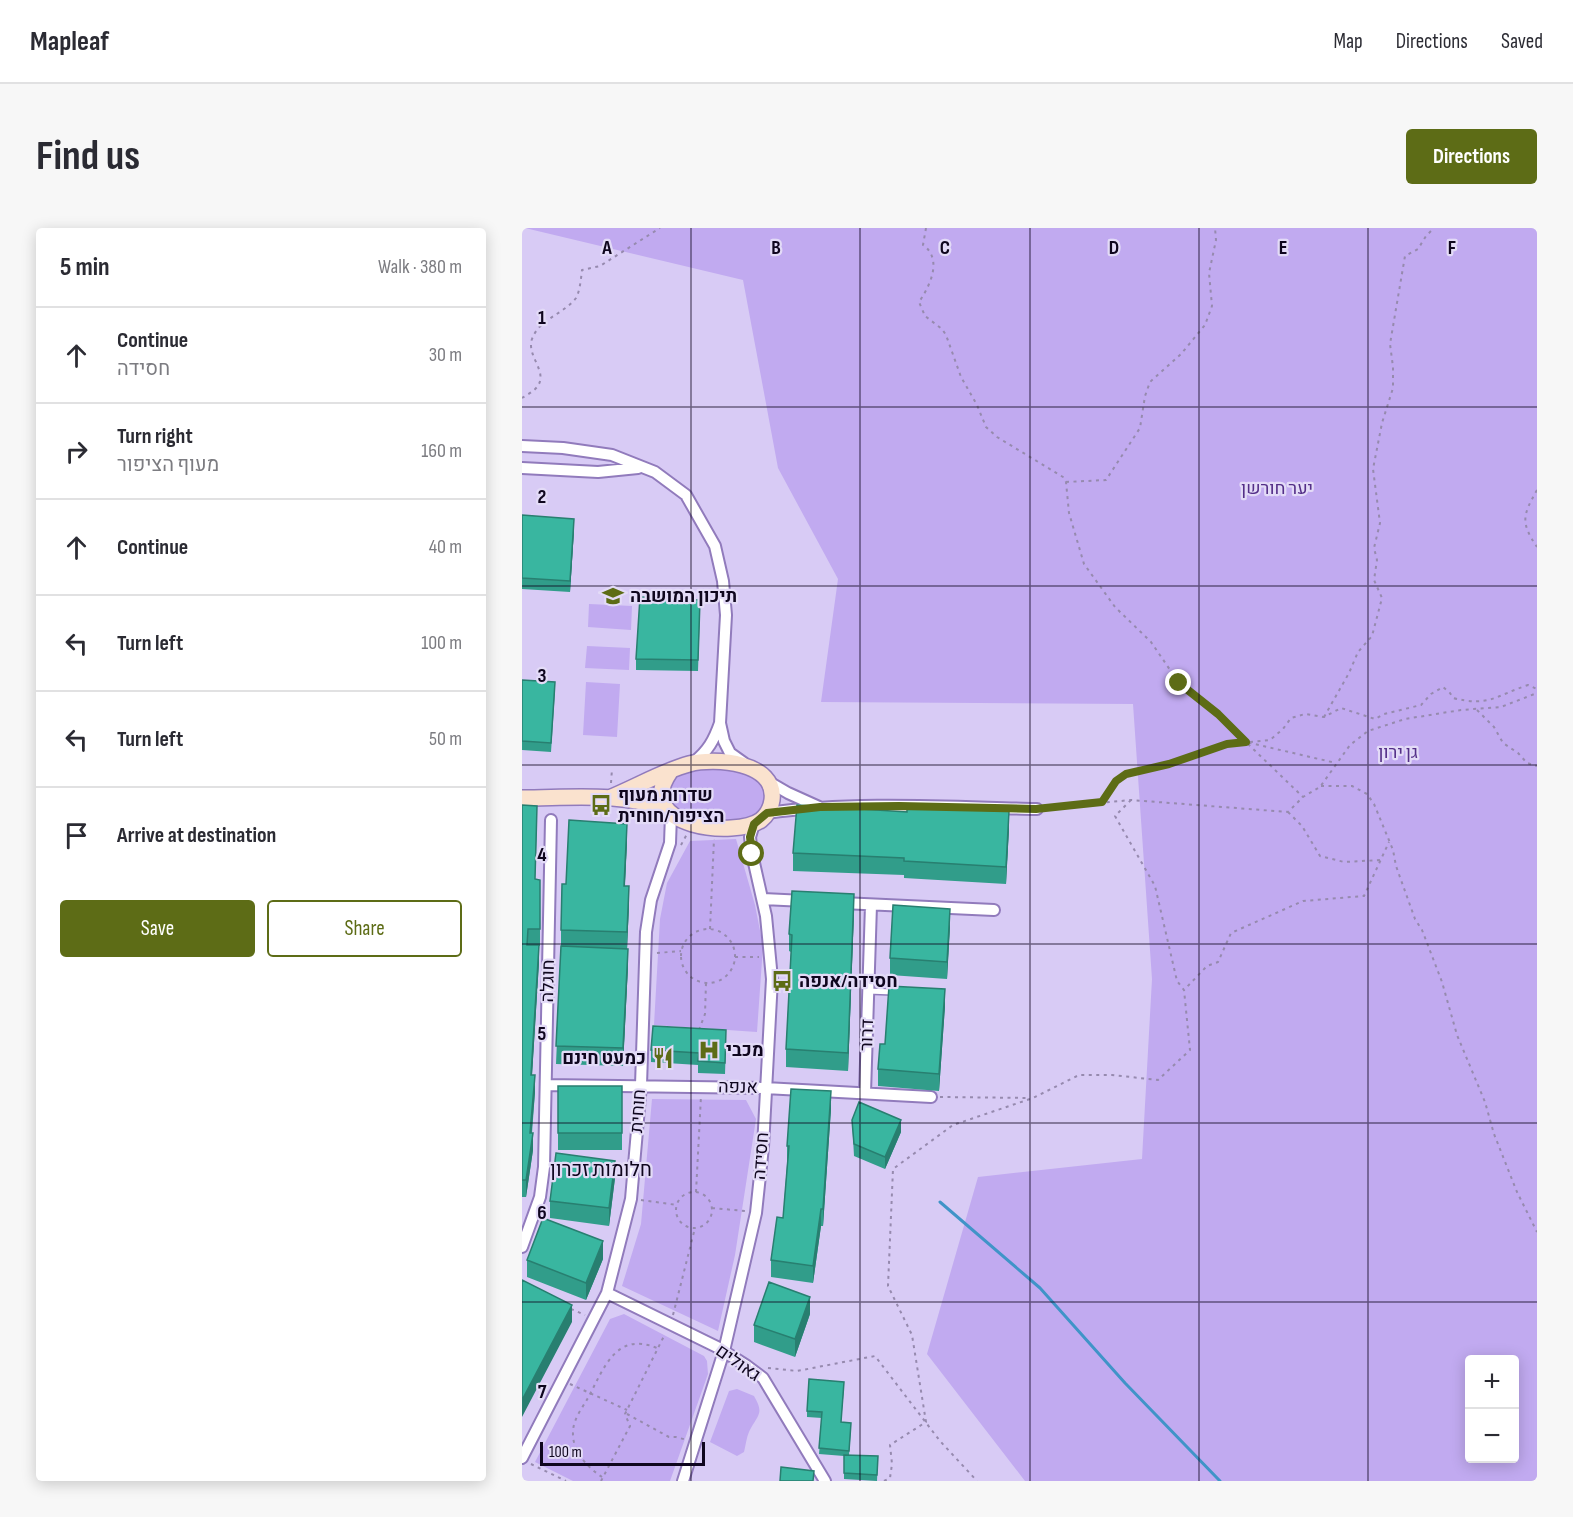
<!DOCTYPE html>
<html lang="en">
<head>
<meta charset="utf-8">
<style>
  :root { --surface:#fff; --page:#f7f7f7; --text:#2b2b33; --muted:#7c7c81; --line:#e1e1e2; --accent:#5d6c16 }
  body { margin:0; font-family:"Sofia Sans Condensed",Heebo,sans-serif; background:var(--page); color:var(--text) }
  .controls { position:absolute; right:18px; bottom:18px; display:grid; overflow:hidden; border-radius:6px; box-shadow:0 3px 15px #0003 }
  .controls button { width:54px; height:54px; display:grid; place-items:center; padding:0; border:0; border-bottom:2px solid var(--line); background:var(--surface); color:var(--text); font:30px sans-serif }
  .scale { position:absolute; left:18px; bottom:15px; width:165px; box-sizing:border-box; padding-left:6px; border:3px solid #0f061e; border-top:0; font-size:16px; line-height:21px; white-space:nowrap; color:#0f061e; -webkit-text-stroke:4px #e3dbf7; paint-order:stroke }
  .stop { position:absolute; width:18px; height:18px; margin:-14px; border:4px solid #5d6c16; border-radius:50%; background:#fff }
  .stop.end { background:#5d6c16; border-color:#fff; box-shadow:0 2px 6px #0008 }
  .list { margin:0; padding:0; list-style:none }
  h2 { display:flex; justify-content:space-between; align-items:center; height:78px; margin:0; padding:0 24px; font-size:26px }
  h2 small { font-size:20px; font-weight:400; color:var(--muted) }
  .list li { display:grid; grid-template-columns:39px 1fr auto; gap:18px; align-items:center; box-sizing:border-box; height:96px; padding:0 24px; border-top:2px solid var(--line) }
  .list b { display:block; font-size:22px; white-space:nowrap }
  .list p { margin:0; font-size:20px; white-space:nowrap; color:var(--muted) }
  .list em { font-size:20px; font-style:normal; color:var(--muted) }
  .actions { display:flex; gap:12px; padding:18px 24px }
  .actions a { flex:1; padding:14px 0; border:2px solid var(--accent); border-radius:6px; text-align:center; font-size:21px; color:var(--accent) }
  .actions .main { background:var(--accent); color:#fff }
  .icon { flex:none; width:33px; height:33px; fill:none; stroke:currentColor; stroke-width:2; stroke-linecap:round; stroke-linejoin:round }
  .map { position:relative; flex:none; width:1015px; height:1253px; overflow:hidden; border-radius:6px }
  header { display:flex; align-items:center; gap:36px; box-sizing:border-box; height:84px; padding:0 30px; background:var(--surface); border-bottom:2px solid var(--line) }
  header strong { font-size:28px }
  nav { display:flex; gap:33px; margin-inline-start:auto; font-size:21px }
  .intro { display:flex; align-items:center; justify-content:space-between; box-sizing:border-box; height:144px; padding:0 36px }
  h1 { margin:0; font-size:42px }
  .button { padding:15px 27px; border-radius:6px; background:var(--accent); color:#fff; font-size:21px; font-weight:700 }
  main { display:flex; gap:36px; padding:0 36px }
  aside { flex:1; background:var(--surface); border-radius:6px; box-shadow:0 3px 15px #0003 }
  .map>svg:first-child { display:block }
  .green { fill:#c1aaf0; fill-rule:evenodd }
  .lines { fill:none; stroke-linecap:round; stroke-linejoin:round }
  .stream { stroke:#4094c8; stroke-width:3 }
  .lane-casing { stroke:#917bbc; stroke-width:8 }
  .street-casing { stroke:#917bbc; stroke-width:14 }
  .secondary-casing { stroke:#917bbc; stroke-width:18 }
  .path { stroke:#968aae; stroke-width:2; stroke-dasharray:3 4.5; stroke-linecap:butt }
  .lane { stroke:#fff; stroke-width:5 }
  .street { stroke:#fff; stroke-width:10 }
  .secondary { stroke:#fae2ce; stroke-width:15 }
  .wall { fill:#319d8a }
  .shaded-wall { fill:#287f70 }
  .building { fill:#39b6a0; stroke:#287f70; stroke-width:1.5 }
  .route { stroke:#5d6c16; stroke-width:8 }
  .grid { fill:none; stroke:#0f061e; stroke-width:1.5; stroke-opacity:0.55 }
  .labels { text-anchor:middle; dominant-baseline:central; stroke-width:4.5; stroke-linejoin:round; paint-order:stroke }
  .park-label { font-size:18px; fill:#542f88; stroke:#e3dbf7 }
  .poi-label { font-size:18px; font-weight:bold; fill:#0f061e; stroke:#e3dbf7; text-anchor:start }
  .street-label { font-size:18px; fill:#0f061e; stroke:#e3dbf7 }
  .neighbourhood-label { font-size:20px; fill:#0f061e; stroke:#e3dbf7 }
  .grid-label { font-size:20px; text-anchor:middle; font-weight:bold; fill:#0f061e; stroke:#e3dbf7; stroke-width:4.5; stroke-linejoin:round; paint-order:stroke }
</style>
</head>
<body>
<header>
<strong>Mapleaf</strong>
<nav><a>Map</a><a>Directions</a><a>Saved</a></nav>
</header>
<div class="intro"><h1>Find us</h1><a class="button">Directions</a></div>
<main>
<aside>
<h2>5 min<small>Walk · 380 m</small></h2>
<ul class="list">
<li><svg class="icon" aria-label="ahead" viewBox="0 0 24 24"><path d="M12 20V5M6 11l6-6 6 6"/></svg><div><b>Continue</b><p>חסידה</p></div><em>30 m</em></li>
<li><svg class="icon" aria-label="right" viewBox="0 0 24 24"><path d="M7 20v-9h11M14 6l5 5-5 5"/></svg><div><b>Turn right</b><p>מעוף הציפור</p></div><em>160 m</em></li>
<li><svg class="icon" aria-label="ahead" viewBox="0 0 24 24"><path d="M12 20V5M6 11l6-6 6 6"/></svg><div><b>Continue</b></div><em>40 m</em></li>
<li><svg class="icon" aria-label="left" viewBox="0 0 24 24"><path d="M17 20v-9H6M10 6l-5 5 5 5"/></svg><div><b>Turn left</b></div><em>100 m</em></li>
<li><svg class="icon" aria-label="left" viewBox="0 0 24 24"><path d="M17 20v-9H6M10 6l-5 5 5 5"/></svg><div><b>Turn left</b></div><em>50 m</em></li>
<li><svg class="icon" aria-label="arrive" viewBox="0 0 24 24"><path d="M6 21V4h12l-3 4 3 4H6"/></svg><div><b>Arrive at destination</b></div></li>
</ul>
<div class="actions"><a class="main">Save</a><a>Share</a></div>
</aside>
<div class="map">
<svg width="1015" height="1253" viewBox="0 0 1015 1253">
  <rect width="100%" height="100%" fill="#d8cbf5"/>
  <path class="green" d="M3,0H1015V1253H503L405,1126L456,949L620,931L630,751L611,476L299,474L316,351L256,240L221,52ZM948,1132H993V1230H948Z
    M67,376L110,378L109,402L66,399Z
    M65,418L108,420L107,442L63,440Z
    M64,454L98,456L95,509L61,507Z
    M174,539L224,543L240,556L243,569L242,577L239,583L227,592L189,594L155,585C145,567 146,565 154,547Z
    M214,611L233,677L241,718L235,804L132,797L138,691L145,655L168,613Z
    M130,871L224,872L234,891L213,1027L196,1103L100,1058L119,996Z
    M102,1086L182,1128L185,1133L186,1146L148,1253H51L13,1234L88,1091Z
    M215,1161L232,1168C241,1184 238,1185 229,1200C225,1206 224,1216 222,1224L215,1228L188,1214L207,1163Z"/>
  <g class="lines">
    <path class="stream" d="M418,974L518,1060L603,1155L698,1253"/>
    <defs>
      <path id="lane" d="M346,763L371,764"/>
      <path id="street" d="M0,218L41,220L90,227L133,244L164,267L193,318L201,353L204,387L198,495L202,513L208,525L222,535
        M0,240L76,244L116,240
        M172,534C186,523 192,512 198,495
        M247,554L266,565L297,579
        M245,585C334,573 425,579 515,581
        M241,671L283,673
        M320,675L472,682
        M24,857L243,860L409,869
        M343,865L349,677
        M0,1019L18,969L22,939L29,592
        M85,1065L195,1119L225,1138L241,1150L303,1253
        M0,1230L85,1065L109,971L119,857L124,704L129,672L148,615L149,587
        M161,1253L202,1123L234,985L241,919L250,751L244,688L230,626L228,609L232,596"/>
      <path id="secondary" d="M0,570C47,570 99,564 144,581
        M87,570C112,560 141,543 167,536C193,529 255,534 250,572C249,580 245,587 239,592C215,610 109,600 148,544"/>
    </defs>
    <use href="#lane" class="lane-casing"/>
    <use href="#street" class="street-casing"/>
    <use href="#secondary" class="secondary-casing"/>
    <path class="path" d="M404,0L401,17C421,31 408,58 397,74L403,88L420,101L424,107L439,149L455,177L464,199L475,209L541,249L544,254L547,285L562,336L593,379L629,414L657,455L696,486L724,514L814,535
      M0,170C5,167 12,163 15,159C27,144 4,128 10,111C17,91 42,86 54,70C58,63 59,50 60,42L78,38L138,0
      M544,254L584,252L618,200L623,168L628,154L659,126L683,97L690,78L687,45L694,12L693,0
      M1015,262C1001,287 998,294 1015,319
      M955,482L972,499L981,515L996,525L1005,535L1015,538
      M802,489L827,445L836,424L850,408L860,370L852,352L855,332L852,320L858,295L851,241L860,195L871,160V139L868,116L883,28L896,21L904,8L912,0
      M728,514L748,512L761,501L769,490L783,486L802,489L819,480L853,491L862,486L899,477L909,466L921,459L928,465L931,470C967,479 973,468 1006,457L1015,461
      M726,516L781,569
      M89,555L90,541
      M799,558H830L845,566L852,576L871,622L874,638L893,691L900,702L920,754L935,807L963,874L972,906L995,964L1015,1004
      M609,572L593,588L633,658L655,753L662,762L685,738L696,734L709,705L781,673L842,668L867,614
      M581,573L594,553L604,547L647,535L705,516L723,514
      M525,580L609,572L766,584L781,569L798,559L828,517L846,503L883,491L939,482L979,479L1015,465
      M766,584L780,598L798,628L822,634L859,632
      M159,617L165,606
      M188,701L192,611
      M159 728a27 27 0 1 1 54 0a27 27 0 1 1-54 0Z
      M135,725L159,723
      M213,729H237
      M177,802L183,786L184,755
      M418,869L508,870
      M174,964L179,868
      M154 982a18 18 0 1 1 36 0a18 18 0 1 1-36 0Z
      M119,972L155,977
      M190,980L223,983
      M49,1081L63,1087
      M151,1087L173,1000
      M246,1140L275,1143L353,1128L418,1213L455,1253
      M48,1156L105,1182
      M105,1186L147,1209H154L165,1212
      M9,1236L44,1253
      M80,1249C65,1239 50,1223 51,1204C51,1192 60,1180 66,1170C82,1140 94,1103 135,1120
      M79,1253L108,1198L103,1186L143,1106
      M362,1253L368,1250L370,1236L368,1217L404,1194L390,1107L366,1058L371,941L431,897L511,870L557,847H590L636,852L668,822L662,762"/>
    <use href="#lane" class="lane"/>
    <use href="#street" class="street"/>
    <use href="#secondary" class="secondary"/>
  </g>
  <path class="wall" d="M0,287L52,302L48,364L0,361Z
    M178,383L176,443L114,442V431Z
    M0,452L33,463L29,524L0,522Z
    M0,577L15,595L13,651L18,652V718H17V734L10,847L13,864L10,905L11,922L4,969H0Z
    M487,600L484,656L382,650V647L271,643V625Z
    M105,613L103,658L107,675L105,721L106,738L101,838L34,836L39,719V702L44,656Z
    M332,683L326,843L264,839V821L269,724L267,723V706Z
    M428,698L425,751L368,747V730Z
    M423,778L417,863L356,858V841L363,816Z
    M204,814L203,846L176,845V837L129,834V822Z
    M36,858H100V922H36Z
    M309,881L301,998H299L291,1055L249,1049V1032L261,990L265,936V918Z
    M330,892L379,904L363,941L332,928Z
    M93,950L87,998L28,990V973Z
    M81,1031L64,1072L5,1049V1032Z
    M288,1086L273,1129L232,1114V1097Z
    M322,1160L319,1195L329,1201L327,1227L356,1228L355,1253L322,1251V1228L297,1226L300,1190L285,1189V1183Z"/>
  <path class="shaded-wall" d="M52,291V302L48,364V353Z
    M487,583V600L484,656V639Z
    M105,596V613L102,675V658Z
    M107,658V675L105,722V704Z
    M332,666V683L326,843V825Z
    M428,681V698L425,751V734Z
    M17,717V734L9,864V847Z
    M106,721V738L101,838V820Z
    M423,761V778L417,863V846Z
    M13,847V864L8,922V905Z
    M309,863V881L301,998V981Z
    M379,892V904L363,941V929Z
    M11,905V922L4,969V952Z
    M93,933V950L87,998V980Z
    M299,981V998L291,1055V1038Z
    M81,1013V1031L64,1072V1055Z
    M288,1069V1086L273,1129V1111Z
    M50,1077V1094L0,1189V1172Z"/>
  <path class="building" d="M0,287L52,291L48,353L0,350Z
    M118,369L178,372L176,432L114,431Z
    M0,452L33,454L29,515L0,513Z
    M0,577L15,578L13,651L18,652V701H6L5,717H17L9,847H13L8,905H11L4,952H0Z
    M275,577L385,584V580L487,583L484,639L382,633V630L271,625Z
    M47,592L105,596L102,658H107L105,704L39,702L40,656H44Z
    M270,663L332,666L326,825L264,821L270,707L267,706Z
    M371,677L428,681L425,734L368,730Z
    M39,718L106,721L101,820L34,818Z
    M367,758L423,761L417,846L356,841L358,816H363Z
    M131,798L204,802L203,835L176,833L177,825L129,822Z
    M36,858H100V905H36Z
    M269,861L309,863L301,981H299L291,1038L249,1032L255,989L261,990L267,918H265Z
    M337,874L379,892L363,929L332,916L330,892Z
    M34,925L93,933L87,980L28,973Z
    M21,990L81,1013L64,1055L5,1032Z
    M0,1052L50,1077L0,1172Z
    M247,1054L288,1069L273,1111L232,1097Z
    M287,1151L322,1154L319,1194L329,1195L327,1223L297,1220L300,1184L285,1183Z
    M322,1227L356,1228L355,1247L322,1245Z
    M259,1239L292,1243L291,1253H258Z"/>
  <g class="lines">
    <path class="route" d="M230,626L228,609L232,596L245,585L298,579L377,578L514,581L580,574L594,553L604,546L647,536L705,516L724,514L696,486L657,455"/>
  </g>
  <path class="grid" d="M169,0V1253M338,0V1253M508,0V1253M677,0V1253M846,0V1253M0,179H1015M0,358H1015M0,537H1015M0,716H1015M0,895H1015M0,1074H1015"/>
  <defs>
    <symbol id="school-bare" viewBox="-9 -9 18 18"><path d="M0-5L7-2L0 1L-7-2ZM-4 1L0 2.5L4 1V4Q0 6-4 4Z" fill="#5d6c16" stroke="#e3dbf7" stroke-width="2.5" paint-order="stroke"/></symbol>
    <symbol id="bus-bare" viewBox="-9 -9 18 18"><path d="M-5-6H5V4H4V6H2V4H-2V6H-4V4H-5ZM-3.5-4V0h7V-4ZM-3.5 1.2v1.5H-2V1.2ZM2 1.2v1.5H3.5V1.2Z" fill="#5d6c16" stroke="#e3dbf7" stroke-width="2.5" paint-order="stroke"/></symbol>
    <symbol id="hospital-bare" viewBox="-9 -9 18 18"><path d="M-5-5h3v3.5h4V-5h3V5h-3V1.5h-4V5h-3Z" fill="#5d6c16" stroke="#e3dbf7" stroke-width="2.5" paint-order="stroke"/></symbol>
    <symbol id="restaurant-bare" viewBox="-9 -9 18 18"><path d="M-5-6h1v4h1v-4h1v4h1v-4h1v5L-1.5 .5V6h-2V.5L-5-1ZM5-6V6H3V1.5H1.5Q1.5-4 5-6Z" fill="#5d6c16" stroke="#e3dbf7" stroke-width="2.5" paint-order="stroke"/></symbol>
  </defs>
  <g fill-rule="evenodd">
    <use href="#school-bare" x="76" y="353" width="30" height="30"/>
    <use href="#bus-bare" x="64" y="562" width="30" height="30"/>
    <use href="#bus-bare" x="245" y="738" width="30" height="30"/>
    <use href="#hospital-bare" x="172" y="807" width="30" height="30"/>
    <use href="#restaurant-bare" x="126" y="815" width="30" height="30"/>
  </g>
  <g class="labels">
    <g class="park-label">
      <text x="755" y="260">יער חורשן</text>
      <text x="876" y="524">גן ירון</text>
    </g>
    <g class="poi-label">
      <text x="108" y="368">תיכון המושבה</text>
      <text x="96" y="567">שדרות מעוף<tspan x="96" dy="21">הציפור/חוחית</tspan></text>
      <text x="277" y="753">חסידה/אנפה</text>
      <text x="204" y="822">מכבי</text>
      <text x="124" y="830" text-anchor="end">כמעט חינם</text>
    </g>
    <g class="street-label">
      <text transform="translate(26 753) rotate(-89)">חוגלה</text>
      <text transform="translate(345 807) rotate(-88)">דרור</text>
      <text transform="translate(216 859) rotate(1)">אנפה</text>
      <text transform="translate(116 883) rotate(-86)">חוחית</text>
      <text transform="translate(239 928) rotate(-86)">חסידה</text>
      <text transform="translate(216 1135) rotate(35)">גאולים</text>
    </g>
    <g class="neighbourhood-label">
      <text x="79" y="942">חלומות זכרון</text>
    </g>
  </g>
  <g class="grid-label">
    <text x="85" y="26">A</text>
    <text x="254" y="26">B</text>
    <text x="423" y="26">C</text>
    <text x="592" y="26">D</text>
    <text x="761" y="26">E</text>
    <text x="930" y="26">F</text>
    <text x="20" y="96">1</text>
    <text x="20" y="275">2</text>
    <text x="20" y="454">3</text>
    <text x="20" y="633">4</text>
    <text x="20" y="812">5</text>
    <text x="20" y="991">6</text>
    <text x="20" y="1170">7</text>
  </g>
</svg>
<div class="controls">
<button>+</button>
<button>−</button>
</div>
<div class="scale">100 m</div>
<div class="stop" style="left:230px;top:626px"></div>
<div class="stop end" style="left:657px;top:455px"></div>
</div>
</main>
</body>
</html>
